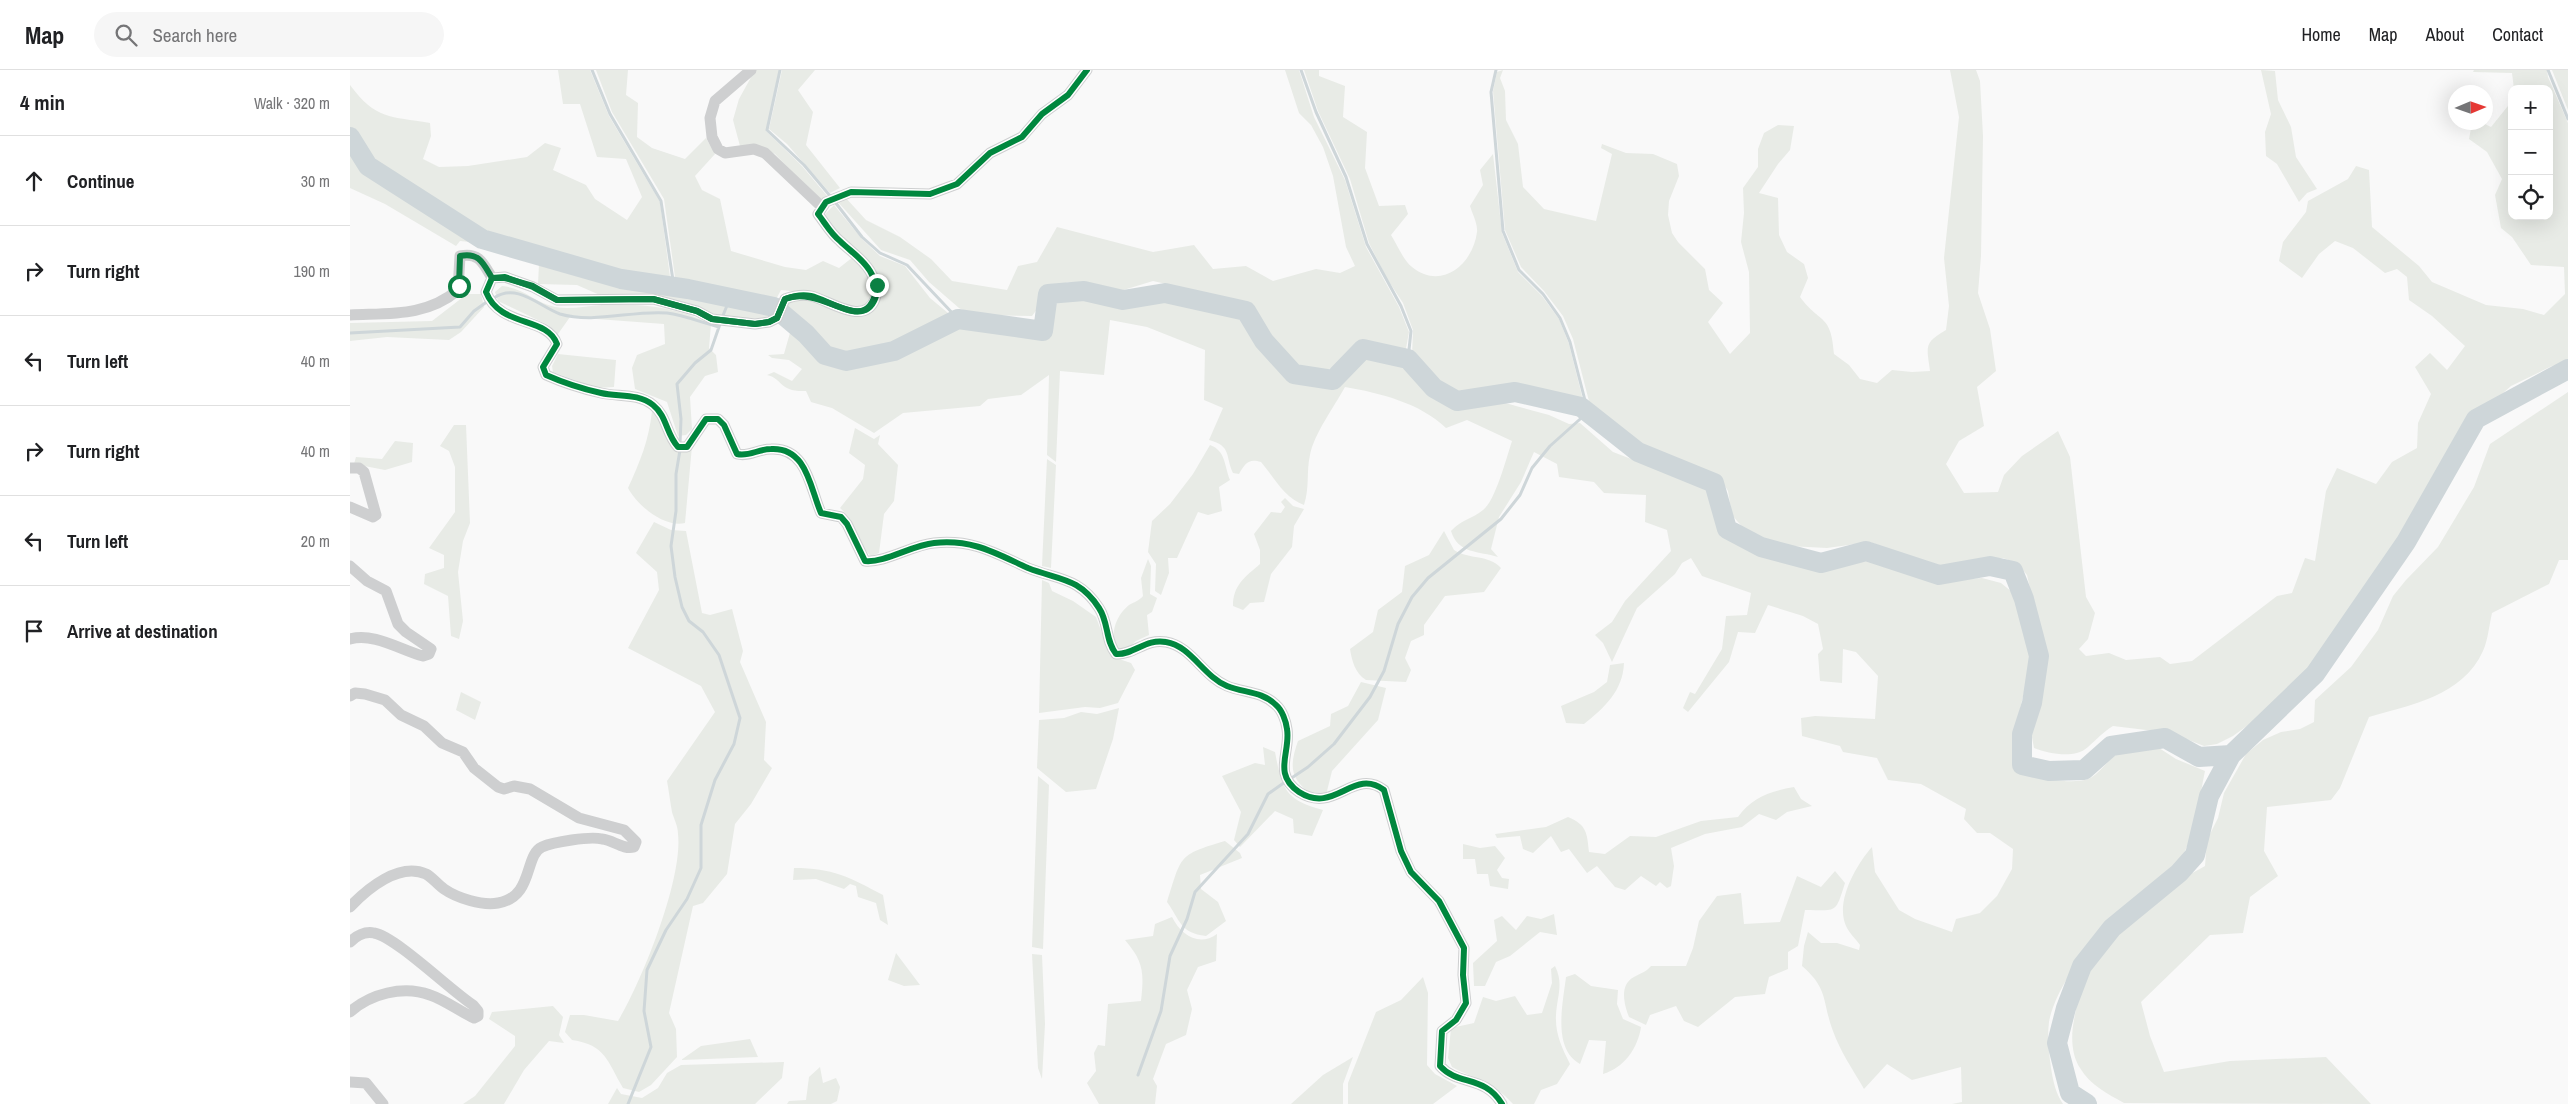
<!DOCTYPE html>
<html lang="en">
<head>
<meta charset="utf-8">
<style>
  :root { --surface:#fff; --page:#f6f6f6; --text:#202124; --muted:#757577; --line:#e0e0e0 }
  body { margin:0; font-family:"Archivo Narrow",sans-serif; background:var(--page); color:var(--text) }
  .controls { position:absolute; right:15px; top:15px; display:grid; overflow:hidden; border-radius:10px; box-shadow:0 5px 20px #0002 }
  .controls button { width:45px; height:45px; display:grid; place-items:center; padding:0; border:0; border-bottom:1px solid var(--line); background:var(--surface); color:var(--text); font:25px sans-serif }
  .compass { position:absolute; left:2098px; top:15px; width:45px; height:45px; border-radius:50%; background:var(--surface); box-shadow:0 5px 20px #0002; rotate:88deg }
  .stop { position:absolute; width:15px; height:15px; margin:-11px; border:4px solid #0b8043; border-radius:50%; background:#fff }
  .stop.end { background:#0b8043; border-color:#fff; box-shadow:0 1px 5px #0008 }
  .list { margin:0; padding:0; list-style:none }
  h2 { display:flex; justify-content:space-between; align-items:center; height:65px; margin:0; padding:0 20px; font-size:21px }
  h2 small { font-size:16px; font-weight:400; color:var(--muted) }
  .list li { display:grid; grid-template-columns:32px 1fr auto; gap:15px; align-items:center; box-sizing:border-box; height:90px; padding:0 20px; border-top:1px solid var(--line) }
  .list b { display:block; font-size:19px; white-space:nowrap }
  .list em { font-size:16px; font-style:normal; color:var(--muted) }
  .icon { flex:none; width:28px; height:28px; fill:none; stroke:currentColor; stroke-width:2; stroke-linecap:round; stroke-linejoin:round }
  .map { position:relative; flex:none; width:2218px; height:1034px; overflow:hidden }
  header { display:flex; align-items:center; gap:30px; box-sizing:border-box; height:70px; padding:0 25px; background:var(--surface); border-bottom:1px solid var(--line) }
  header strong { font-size:24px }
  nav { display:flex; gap:28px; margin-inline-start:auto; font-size:18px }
  .search { width:350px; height:45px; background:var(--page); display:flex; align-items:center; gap:12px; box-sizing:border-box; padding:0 18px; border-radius:28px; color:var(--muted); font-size:19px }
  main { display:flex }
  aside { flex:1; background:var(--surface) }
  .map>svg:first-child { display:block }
  .green { fill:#e8ebe6 }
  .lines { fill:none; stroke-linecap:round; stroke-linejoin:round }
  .stream { stroke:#ced6d9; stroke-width:3 }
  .river { stroke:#ced6d9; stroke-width:20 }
  .minor { stroke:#cecfd0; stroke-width:11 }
  .cycleway-casing { stroke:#fff; stroke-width:9 }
  .cycleway { stroke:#00873e; stroke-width:6 }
  .route { stroke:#0b8043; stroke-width:6 }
</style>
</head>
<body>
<header>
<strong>Map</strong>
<div class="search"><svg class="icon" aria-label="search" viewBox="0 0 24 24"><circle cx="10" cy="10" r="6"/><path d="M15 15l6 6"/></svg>Search here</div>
<nav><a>Home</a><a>Map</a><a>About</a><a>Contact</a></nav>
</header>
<main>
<aside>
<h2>4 min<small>Walk · 320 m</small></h2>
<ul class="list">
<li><svg class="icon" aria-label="ahead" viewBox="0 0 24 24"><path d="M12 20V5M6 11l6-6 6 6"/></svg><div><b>Continue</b></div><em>30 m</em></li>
<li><svg class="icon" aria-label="right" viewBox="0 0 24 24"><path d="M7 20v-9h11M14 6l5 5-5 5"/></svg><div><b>Turn right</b></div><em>190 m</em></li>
<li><svg class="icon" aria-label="left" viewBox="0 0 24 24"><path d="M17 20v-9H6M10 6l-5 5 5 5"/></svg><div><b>Turn left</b></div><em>40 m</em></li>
<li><svg class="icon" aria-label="right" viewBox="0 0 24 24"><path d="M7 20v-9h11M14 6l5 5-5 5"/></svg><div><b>Turn right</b></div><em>40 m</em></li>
<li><svg class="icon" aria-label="left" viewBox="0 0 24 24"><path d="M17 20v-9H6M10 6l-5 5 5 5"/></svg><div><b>Turn left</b></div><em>20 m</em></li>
<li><svg class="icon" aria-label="arrive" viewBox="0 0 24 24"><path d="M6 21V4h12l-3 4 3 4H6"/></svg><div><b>Arrive at destination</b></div></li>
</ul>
</aside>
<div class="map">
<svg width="2218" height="1034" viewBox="0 0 2218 1034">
  <rect width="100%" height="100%" fill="#f9f9f9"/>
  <path class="green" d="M208,0H240L259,46L310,132L321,214L271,206L133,166L55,119L19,94L0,63V15C26,50 40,46 80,53L81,66L73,89L89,97L118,96L177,87L195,73L211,78L203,100L236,115L245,129L277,150L292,127L276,89L247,87L230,34H213Z
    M246,0H278L276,25L288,33L287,67L302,78L335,89L356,68L365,84L345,106L352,120L370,129L381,181L435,197L456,200L473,191L489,198L503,187C516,201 524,211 522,231L508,240L451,222L431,220L424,233L326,214L314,129L262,42Z
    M405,0H429L416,61L452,96L478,127L470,131L425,84L413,78L390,76L383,50L389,29Z
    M432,0H465L448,20L463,42L456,75L490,118L480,123L437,74L419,59Z
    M935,0H949L964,47L995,110L1016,177L1049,237L1059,262L1055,284L1013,273C987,297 982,306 945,298L897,235L874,227L803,211L767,222L718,212L694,223L688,238L682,246L622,245L609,238L579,212L560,190L531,180L487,131L495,127L516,150L550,167L581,189L602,211L657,220L668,196L687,192L707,157L803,182L844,175L863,199L896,196L923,211L966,199L990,203L1005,196L996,177L983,106L973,77L961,55L949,43Z
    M954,0H969V6L995,16L993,47L1017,62L1015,98L1029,136L1055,135L1058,144L1041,165C1047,174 1053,190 1062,197C1092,221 1123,194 1127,162C1128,154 1122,143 1120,136L1133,115L1130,100L1143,84L1152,163L1168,202L1192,226L1209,249L1219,274L1235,338L1230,334L1165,320L1107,326L1091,318L1062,286L1063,260L1053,233L1036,207L1019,173L1000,109L968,41Z
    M1153,0L1150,8L1155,21L1156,50L1168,74L1173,117L1194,139L1246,151L1262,84L1251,78L1252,74L1276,83L1303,84L1327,94L1329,106L1319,131L1318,145L1322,163L1328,172L1355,199L1359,220L1373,233L1358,252L1380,284L1400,263L1399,202L1391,172L1394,143L1393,118L1408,97V79L1414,63L1428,55L1444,56L1440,80L1428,94L1409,123L1428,128L1429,165L1437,182L1454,194L1458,208L1450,227C1471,255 1481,243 1484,284L1499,295L1510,309L1527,313L1542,300L1562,302L1580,301C1577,277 1573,273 1596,260L1599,236L1594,188L1609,47L1600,0H1626L1630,11L1633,66L1631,186L1628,223L1640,259L1646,301L1627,317L1634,356L1609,371L1596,394L1614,423L1648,422L1654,405L1672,386L1708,361L1720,387L1736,527L1745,543L1738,569L1729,579L1736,586L1759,583L1776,590L1810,587L1820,594L1842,591L1927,526L1942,523L1955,488L1965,491L1976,421L1987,398L2026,414L2042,392L2067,378L2068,353L2081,324L2065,297L2080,283L2097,300L2115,276L2082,246L2059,230L2057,207L2047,199L2035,203L2003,178L1985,171L1969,184L1952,208L1929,191L1933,172L1956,142L1958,131L1998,109L2006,96L2019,100L2022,157L2069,196L2082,212L2136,235L2173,239L2194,245L2215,224L2214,197L2181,195L2162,167L2151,158L2145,125L2152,109L2137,82L2119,69L2122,53H2133L2141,57L2162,31V146H2199V19H2164L2162,3L2123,2L2124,0H2197L2198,7L2218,53V293L2202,296L2161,316L2142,333L2121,345L2107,365L2061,451L1966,597L1923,637L1883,666L1867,674L1854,676L1821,663L1763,656C1753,662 1747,669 1738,677C1725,689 1700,684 1684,678L1681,662L1683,641L1689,623L1694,581L1677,505L1667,493L1653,488L1598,495H1580L1520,472L1477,478L1438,476L1414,470L1394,459L1382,445L1378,421L1368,405L1288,378L1241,339L1223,269L1213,246L1194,221L1171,197L1155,160L1143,21L1147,2Z
    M1911,0L1925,1L1928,30L1941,57L1946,87L1967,119L1957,123L1949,132L1927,94L1916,86L1915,62L1921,44Z
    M2202,0H2218V40Z
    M0,71L17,98L123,166L148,177L271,212L419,238L422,243L414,249L362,246L348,238L252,226L227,215L188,214L189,194L120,172L110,171L106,176L35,134L0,118Z
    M484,135L512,169L530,186L555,196L580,228L604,248L542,278L494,289L476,282L434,240L440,230L450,228L512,246L530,221L475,144Z
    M152,216C174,218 186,233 205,237C220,240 237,236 252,235C290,233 326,237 361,254L359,278L366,285L368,302L355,306L340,327L342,359L336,365L328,366L317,332L285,319L282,298L287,285L315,274L314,254L220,247L208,264L198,255L148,231L145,222Z
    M117,224H131L134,237L111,262L99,270L37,267L0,271V253L82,251Z
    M735,225L775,236L817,228L864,237L891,247L913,280L929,300L949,313L974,317L987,314L1016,289L1056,295L1076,319L1090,331L1110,336L1148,331L1199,345L1219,354L1230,353L1263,382L1360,419L1373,461L1412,484L1455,497L1478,500L1520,490L1588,511L1632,508L1651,513L1667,526L1683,585L1668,647L1666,687L1670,700C1686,708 1721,715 1738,709C1751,704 1759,686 1771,682C1782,679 1795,678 1806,676L1826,689L1855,701C1849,729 1846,763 1831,789C1822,806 1778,833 1762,849C1740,871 1704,921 1699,952C1697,968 1699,983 1701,998C1703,1011 1706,1024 1713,1034H1602L1612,1032L1611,997L1562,1010L1537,994L1514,1019C1503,1000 1490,981 1483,961C1472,932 1479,919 1452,896L1454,876L1458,862L1471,873H1487L1509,880L1510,875C1506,869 1499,863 1496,856C1485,832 1506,795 1522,777L1525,802L1549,840L1565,849L1602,862L1606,849L1630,843L1647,826L1662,799L1663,779L1640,763H1627L1614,749L1616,739L1571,714L1538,710L1527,688L1493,682L1490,676L1452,666L1451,648L1465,646L1525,649L1528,606L1506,582L1493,579L1492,613L1470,611L1468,584L1473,579L1468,554L1453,546L1418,535L1405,563L1388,562L1379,592L1338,642L1333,638L1340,622L1345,624L1372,579L1376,546L1397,545L1401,523L1352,506L1341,488L1332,493L1325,504L1287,538L1262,592L1253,573L1245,565L1262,552L1275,531L1321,481L1317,460L1295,452L1296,425L1254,423L1244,412L1209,407L1207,394L1184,382L1171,412L1149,447L1141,479L1148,487C1129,481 1108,484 1101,461C1112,449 1122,449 1133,440C1145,432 1157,386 1162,371L1117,350L1096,358C1070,333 1030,323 995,317C984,337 964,364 960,385C956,403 960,416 954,435C934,428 924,407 911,392C899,388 895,393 889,404L883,403C875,386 882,376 859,370L873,338L854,330L855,280L797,257L760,250L754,305L710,301L706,392L697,385L699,305L671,325L638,329L630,336L553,343L524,363L482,338L461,332L456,321C428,322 434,309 417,305L424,302L442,311L452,299L439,290L422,288L418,285L434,284L440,263L431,250L432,246L473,287L495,294L545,285L608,251L701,266L702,231L713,232Z
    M208,284L266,290L264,317L246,318L203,302L202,296Z
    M2218,322V490H2209L2199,514L2142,543C2139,556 2138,570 2133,581C2113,626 2060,635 2019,647L1990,718L1981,730L1917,737L1914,781L1928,806L1900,827L1893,863L1860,865L1791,932L1800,966L1814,1002L1880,991L1976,987L2021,1034L1774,1033C1758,1024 1740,1015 1730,998C1721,984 1721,965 1724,950C1733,892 1765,859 1808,823C1822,812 1840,805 1855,796L1857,770L1868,748L1874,723L1896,684L1913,670L1931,662L1950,659L1964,652L1965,630L2001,597L2028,560L2043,526L2056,510L2088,477L2124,417L2140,374Z
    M302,341L308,346L318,371L342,376L335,453C314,458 287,435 278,418C290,392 299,370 302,341Z
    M104,355H116L120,453L113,471L108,502L113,551L109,569L101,566L98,526L74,514L75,504L94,498V485L79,478L105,442V397L99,381L90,376Z
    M505,358L524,369L530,365L528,374L548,395L544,431L534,444L529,483L521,486C506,473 505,451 490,438L513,409L515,395L499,383Z
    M45,371L63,373L62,392L35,400L4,394L6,387L32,389Z
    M860,375C876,381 874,395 880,410L869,417L872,441L858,445L848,442L827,488H818L819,503L811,525L805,521L806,494L798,482L802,451L820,434L843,404Z
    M697,389L706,395L701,498L692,496Z
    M935,428L943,436L954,439L944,456L942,477L921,504L914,532L900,533L893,540L883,536C883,515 895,507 910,494V480L904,464L921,442L931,443L935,437L931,432Z
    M304,452L321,460L336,461L352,543L360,545L382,539L393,581L390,592L416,652L414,690L422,698L401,734L385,754L377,804L353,833L343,836L319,943L326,959L327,987L301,1015L289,1022L273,1018C257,991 256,975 222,970L215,962L220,945H234L268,951C292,911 333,809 328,764C328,756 324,749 322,742C320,732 319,721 317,711L365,642L351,616L278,578L309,520L307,502L286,483Z
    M1094,461L1104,480C1120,490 1138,484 1151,498L1134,522L1095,526L1074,555V565L1061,571L1055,588L1061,600L1056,612L1016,610C1005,603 1002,591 1000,579L1023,562L1028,540L1052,522L1055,496L1079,485Z
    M798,489L801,496L800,524L807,528L802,542L797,545L799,565L786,571L776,580L767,579C759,565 766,545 779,535C784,532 789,531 793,526L791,508Z
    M692,510L699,513L702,521L723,531L746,547L759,582L772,590L781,593L785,600L768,633L750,638L735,637L689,643Z
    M1274,593C1273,621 1254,638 1234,654L1216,653L1211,636L1244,622L1257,612L1260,595Z
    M1011,612L1036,618L1028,650L982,701L976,725H962C940,708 939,697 948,671L980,656L981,644L998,636Z
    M111,622L131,632L125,650L106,640Z
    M769,638L763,669L746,719L716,722L687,698L689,650L714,648L731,642L747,644Z
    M913,677L925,682C932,719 935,730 973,740L962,766L944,763L943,749L925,741L890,777L884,770L891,742L872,706L905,693L915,695Z
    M688,706L699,715L693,879L682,877Z
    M1444,717L1451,729L1462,736L1437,742L1426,750L1409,744L1392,757L1355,764L1321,778L1324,796L1321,816L1317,818L1310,812L1306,816L1291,806L1275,820L1265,817L1247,796L1237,803L1219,779L1211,782L1201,766L1183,783L1173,779L1170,766L1147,768L1145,764L1196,757L1218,747C1237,755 1237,763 1239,782L1255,784L1280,766L1306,767L1351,751L1388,747C1402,727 1421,721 1444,717Z
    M875,771L890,783L892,788L850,805L851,819L868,832L876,851L856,866C830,863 830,850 817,832C832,786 827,785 875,771Z
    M1113,774L1130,778L1145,776L1155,788L1147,800L1152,808L1159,809L1158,819L1140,816L1138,804H1127L1125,789H1113Z
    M444,798C483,798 499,807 533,825L538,855L530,850L526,833L508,827L506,816L500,814L494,819L466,809L443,810Z
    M1485,801L1495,813C1485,845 1487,840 1455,840L1448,876L1438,882V899L1419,907L1415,924L1385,927L1348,957L1334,951L1326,936L1300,945L1296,955L1279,947C1274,934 1269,915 1284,907C1292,902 1295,903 1301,896H1336L1343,878L1349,851L1367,826L1391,823L1394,854L1430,852L1447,806L1471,817Z
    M1204,844L1207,865L1190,862L1160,886L1146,892L1135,916H1124L1123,893L1147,871L1144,850L1152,846L1166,860L1177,846L1191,849Z
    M822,847C831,865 849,877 867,864L866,891L848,897L837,920L842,939L836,965L816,974L803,1009L807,1016L805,1034H749L737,1013L746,1001L744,983L748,975L755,976L758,934L791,931C794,903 794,892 775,870L803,866L805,854Z
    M546,883L570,915L554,916L538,910Z
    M682,884L692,885L695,954L692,1009L688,998Z
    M1205,896C1214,914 1207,926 1206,945C1205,964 1212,978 1220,994L1207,1014L1191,1020L1184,1034H1163C1141,1010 1128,1011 1102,997L1098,988L1101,958L1124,953L1133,927L1146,931L1165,926L1177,945L1192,943L1202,913L1201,899Z
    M1225,904L1241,916L1268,920L1267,934L1273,949L1291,957C1288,978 1274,998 1253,1004L1256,971L1239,970L1230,994C1202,979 1213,933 1216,907Z
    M1073,907L1078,923L1077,995L1085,1004L1107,1016L1083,1034H998V1013L1026,942L1051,930Z
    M203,936L213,947L209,965L214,973L199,971L174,1000L154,1034H113L125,1026L165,976V966L139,949L142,942Z
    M400,969L408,987L331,990L351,976Z
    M1003,987L993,1014V1034H941L973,1005Z
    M434,992L432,1008L405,1034H258L267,1018L271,1024L292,1028L308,1018L317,1003L331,995Z
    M470,997L473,1013L486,1008L490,1017L487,1031L481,1034H437L439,1031L456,1030L459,1007Z"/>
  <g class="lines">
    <path class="stream" d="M242,0L260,44L311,131L324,217
      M430,0L417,60L454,95L481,127
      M951,0L966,42L996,107L1017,174L1051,236L1061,261L1058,289
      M2198,0L2218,49
      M485,132L512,167L530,183L557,195L608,249
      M144,228C167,212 190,237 210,244C245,254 282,240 317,243C334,245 353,253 369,257
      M372,248L380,228
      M0,263L110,257L124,241L138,231
      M330,374L331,349L327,314L345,293L361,280L370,254
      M940,709L958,697L984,674L1020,627L1034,601L1048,554L1062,527L1078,508L1151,449L1170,425L1182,398L1200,376L1238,342L1220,272L1210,248L1193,224L1169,200L1153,161L1141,22L1146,0
      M788,1005L811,941L820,886L837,849L845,822L898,764L918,724L935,712
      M278,1034L301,977L294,941L297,900L316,860L337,829L351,798V755L365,710L384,674L390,648L369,585L353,562L339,551L332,537L325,507L321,476L326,441V404L330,380"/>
    <path class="river" d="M0,67L18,96L132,169L271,209L338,219L424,237L456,264L475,285L496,291L544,281L608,249L693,261L698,224L734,221L773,230L815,223L896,241L914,271L944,304L983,310L1013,279L1058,289L1084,318L1107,331L1165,322L1231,337L1288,382L1364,413L1377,459L1411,477L1471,493L1516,481L1589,505L1640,496L1663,501L1674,529L1689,586L1682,633L1672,664V695L1699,701L1734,700L1761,676L1815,668L1849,687L1881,685L1965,604L2056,472L2126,349L2218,299
      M1737,1034L1720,1023L1707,973L1716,938L1732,896L1762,858L1829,803L1845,785L1859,726L1881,685"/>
    <path class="minor" d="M401,0L365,31L360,48L362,67L368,79L375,83L404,79L415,83L472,137
      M737,0L718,25L692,44L672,67L640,83L607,114L580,124L501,122L476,132L468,144C475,153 481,164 490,171C500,181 512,188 520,201C525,210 529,219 525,229C514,257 479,230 461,226C452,224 443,226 435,229L427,248L419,252L405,254L362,249L347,241L303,229L207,230L183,217L155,207L142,208L136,222C150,258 197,246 207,274L193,297L196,305C214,313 233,319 251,323C268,327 288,323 303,335C317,346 316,364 328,377H337L356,349H368L374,355L387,384C399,387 408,379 421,379C457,377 460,418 471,443L491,447L497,454L515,491C535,493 562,475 584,473C623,469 645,483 678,498C708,510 729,507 749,538C759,553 755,570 766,584C784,585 796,568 816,572C841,576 853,606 877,616C894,623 912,621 926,635C932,640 936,651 937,659C941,682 922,704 949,722C985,745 1003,697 1034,720L1051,781L1061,802L1089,831L1114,878L1113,905L1116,933L1106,950L1092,961L1090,996C1108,1016 1135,1005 1152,1034
      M0,245C39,243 76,247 108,220L110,186C129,182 133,193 142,208
      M0,398H9L14,402L26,445L23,447L0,437
      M0,496L17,511L36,521L48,554L56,562L81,579L79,584L73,586C51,580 23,562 0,569
      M0,626L5,623L15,624L35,630L51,645L74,656L92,673L113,682L124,698L148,717L154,719L164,716L180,719L229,748L274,760L286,772L284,777C273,780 263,770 252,769C240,766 203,772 192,777C174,785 184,827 148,833C132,836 107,828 94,819C88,815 82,807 76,804C49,792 17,819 0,837
      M0,872C6,866 15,861 24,863C46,867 100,920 123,935L128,941V946L124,948C109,941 95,930 80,925C53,915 20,924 0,942
      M0,1012L16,1013L33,1034"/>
    <defs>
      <path id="cycleway" d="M737,0L718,25L692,44L672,67L640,83L607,114L580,124L501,122L476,132L468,144C475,153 481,164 490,171C500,181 512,188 520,201C525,210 529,219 525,229C514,257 479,230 461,226C452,224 443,226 435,229L427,248L419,252L405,254L362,249L347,241L303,229L207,230L183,217L155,207L142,208L136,222C150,258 197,246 207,274L193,297L196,305C214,313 233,319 251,323C268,327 288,323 303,335C317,346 316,364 328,377H337L356,349H368L374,355L387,384C399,387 408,379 421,379C457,377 460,418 471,443L491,447L497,454L515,491C535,493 562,475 584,473C623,469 645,483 678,498C708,510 729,507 749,538C759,553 755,570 766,584C784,585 796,568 816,572C841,576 853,606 877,616C894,623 912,621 926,635C932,640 936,651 937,659C941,682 922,704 949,722C985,745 1003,697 1034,720L1051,781L1061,802L1089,831L1114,878L1113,905L1116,933L1106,950L1092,961L1090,996C1108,1016 1135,1005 1152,1034"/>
    </defs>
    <use href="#cycleway" class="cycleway-casing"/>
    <use href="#cycleway" class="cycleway"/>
  </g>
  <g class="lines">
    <path class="route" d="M109,216L110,186C129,182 133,193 142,208H155L183,216L207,230L303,229L347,241L362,249L405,254L419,252L427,248L435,229C474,213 519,274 527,215"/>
  </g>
</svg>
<div class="controls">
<button>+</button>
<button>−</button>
<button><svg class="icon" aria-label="locate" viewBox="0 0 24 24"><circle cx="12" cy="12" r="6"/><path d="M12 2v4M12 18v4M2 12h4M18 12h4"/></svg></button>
</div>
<svg class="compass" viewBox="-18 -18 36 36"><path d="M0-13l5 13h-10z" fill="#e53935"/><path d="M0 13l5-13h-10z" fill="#757577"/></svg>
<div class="stop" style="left:109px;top:216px"></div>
<div class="stop end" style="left:527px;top:215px"></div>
</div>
</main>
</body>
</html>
